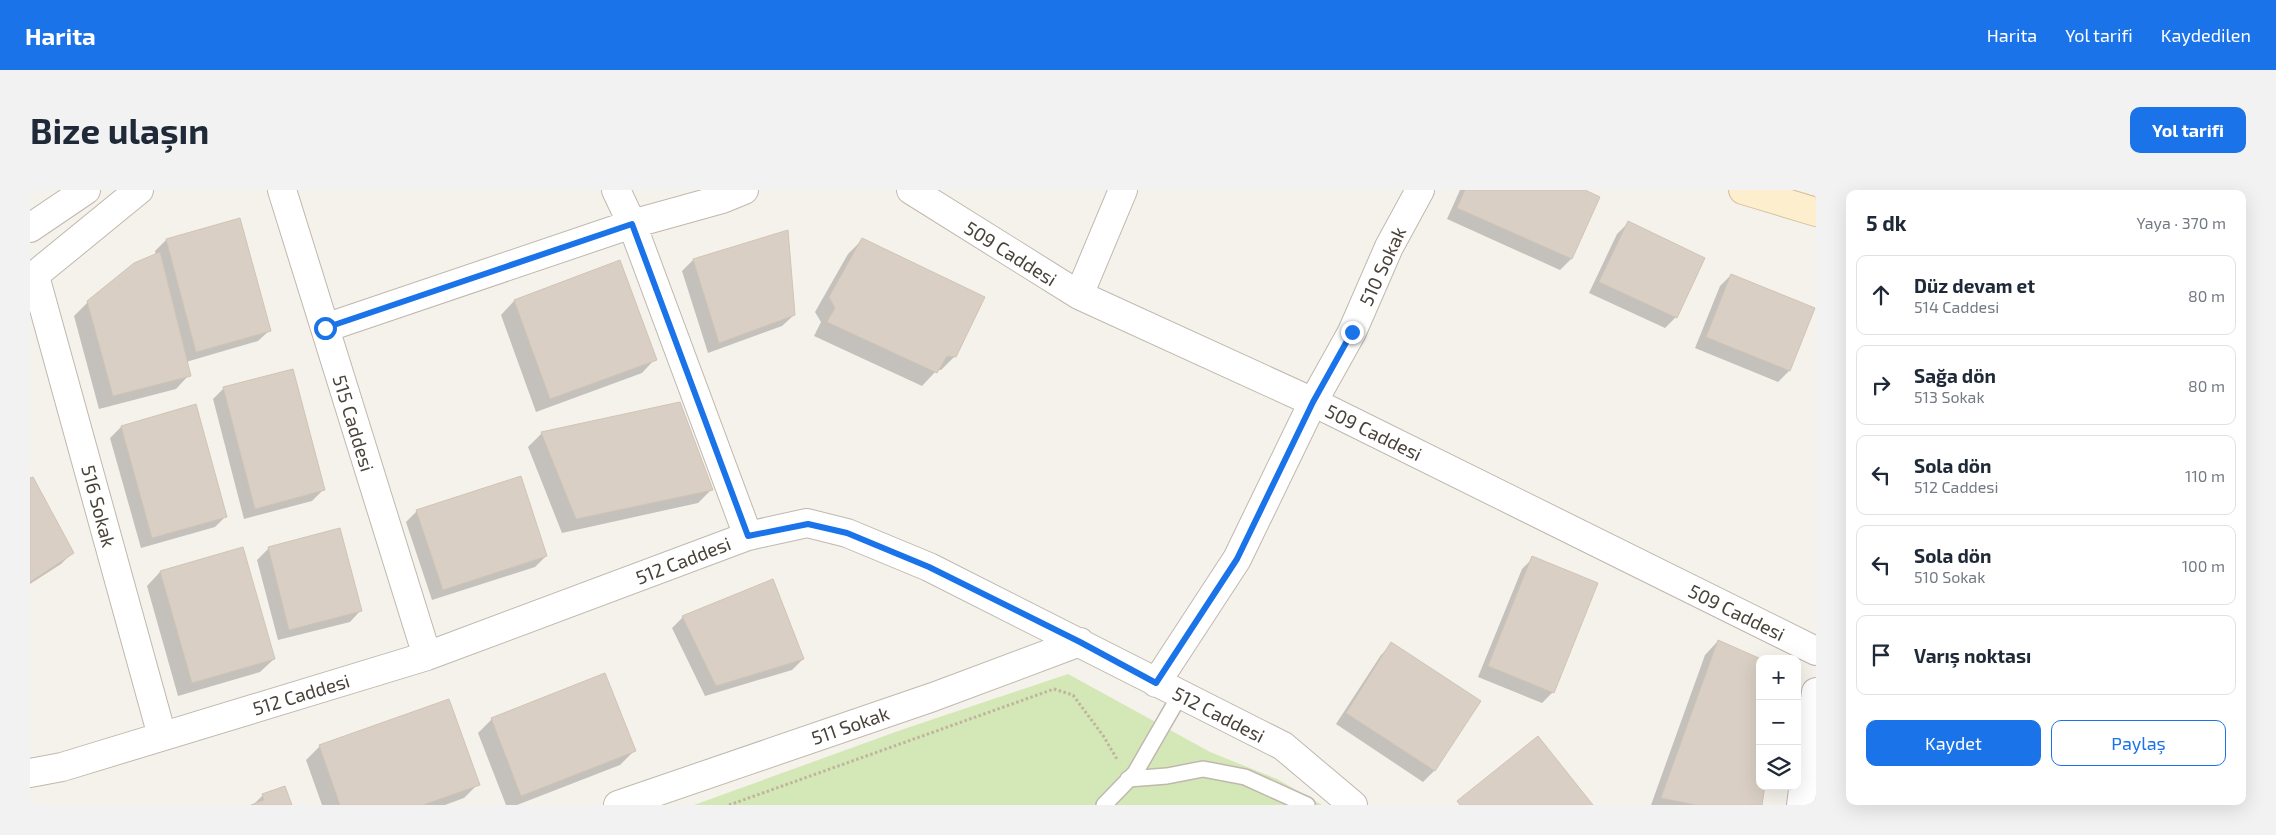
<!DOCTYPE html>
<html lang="tr">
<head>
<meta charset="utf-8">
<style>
  :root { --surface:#fff; --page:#f2f2f3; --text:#1f2937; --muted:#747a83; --line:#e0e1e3; --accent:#1a73e8 }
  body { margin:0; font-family:"Exo 2",sans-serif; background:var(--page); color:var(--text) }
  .controls { position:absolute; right:15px; bottom:15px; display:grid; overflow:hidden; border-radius:10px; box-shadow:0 5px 20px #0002 }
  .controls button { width:45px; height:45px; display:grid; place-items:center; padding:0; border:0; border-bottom:1px solid var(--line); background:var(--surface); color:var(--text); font:25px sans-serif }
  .stop { position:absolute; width:15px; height:15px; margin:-11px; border:4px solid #1a73e8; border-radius:50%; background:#fff }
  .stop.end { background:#1a73e8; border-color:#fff; box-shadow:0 1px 5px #0008 }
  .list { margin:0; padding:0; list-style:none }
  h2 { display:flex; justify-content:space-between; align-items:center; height:65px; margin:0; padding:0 20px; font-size:21px }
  h2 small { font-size:16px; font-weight:400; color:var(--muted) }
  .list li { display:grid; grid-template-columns:32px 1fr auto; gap:15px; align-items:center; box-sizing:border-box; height:80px; margin:0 10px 10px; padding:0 10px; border:1px solid var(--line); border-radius:10px }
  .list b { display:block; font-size:19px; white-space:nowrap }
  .list p { margin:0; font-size:16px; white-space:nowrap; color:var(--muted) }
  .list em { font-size:16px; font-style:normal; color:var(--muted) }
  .actions { display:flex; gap:10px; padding:15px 20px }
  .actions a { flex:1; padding:11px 0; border:1px solid var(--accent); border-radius:10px; text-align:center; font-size:18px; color:var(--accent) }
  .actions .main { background:var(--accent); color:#fff }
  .icon { flex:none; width:28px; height:28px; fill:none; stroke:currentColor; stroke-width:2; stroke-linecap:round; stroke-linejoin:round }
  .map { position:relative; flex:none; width:1786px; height:615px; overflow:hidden; border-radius:10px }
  header { display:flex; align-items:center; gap:30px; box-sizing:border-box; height:70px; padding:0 25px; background:var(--accent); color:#fff }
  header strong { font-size:24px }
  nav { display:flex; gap:28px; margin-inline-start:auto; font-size:18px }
  .intro { display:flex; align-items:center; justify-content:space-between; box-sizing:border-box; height:120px; padding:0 30px }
  h1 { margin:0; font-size:35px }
  .button { padding:12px 22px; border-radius:10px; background:var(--accent); color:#fff; font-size:18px; font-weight:700 }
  main { display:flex; gap:30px; padding:0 30px }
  aside { flex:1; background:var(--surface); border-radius:10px; box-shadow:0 5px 20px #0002 }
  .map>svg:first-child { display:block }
  .green { fill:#d4e7b6 }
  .shadow { fill:#0003 }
  .building { fill:#d9cfc4; stroke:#d1c4b4 }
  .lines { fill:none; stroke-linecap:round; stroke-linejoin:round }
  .service-casing { stroke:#c0b8ae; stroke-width:18 }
  .minor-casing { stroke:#c0b8ae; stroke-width:30 }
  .tertiary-casing { stroke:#c0b8ae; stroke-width:30 }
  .secondary-casing { stroke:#d2c19c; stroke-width:30 }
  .path { stroke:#c1b39f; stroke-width:3; stroke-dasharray:2.5 2.5; stroke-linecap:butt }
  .service { stroke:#fff; stroke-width:15 }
  .minor { stroke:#fff; stroke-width:28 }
  .tertiary { stroke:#fff; stroke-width:28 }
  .secondary { stroke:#fdeecd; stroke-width:28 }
  .route { stroke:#1a73e8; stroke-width:6 }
  .labels { text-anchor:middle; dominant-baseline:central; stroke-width:5; stroke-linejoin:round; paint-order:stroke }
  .street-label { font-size:19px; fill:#494239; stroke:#fff }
</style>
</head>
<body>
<header>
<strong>Harita</strong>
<nav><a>Harita</a><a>Yol tarifi</a><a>Kaydedilen</a></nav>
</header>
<div class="intro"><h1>Bize ulaşın</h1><a class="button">Yol tarifi</a></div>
<main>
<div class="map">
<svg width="1786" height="615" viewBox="0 0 1786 615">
  <rect width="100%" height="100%" fill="#f5f1eb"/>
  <path class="green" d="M1038,484L1180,562L1247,589L1292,615H664L871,540Z"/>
  <path class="shadow" d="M1430,0H1552L1568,7L1541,69L1530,80L1417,29Z
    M209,30L240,140L228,151L156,172L159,185L146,199L69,219L44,126L58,112L126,65L125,61L136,50Z
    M1598,33L1646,127L1635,138L1559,103L1587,44Z
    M832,50L925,166L911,180H907L892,196L784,146L791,132L785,122L818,64Z
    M663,70L764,125L752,136L678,163L652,81Z
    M590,72L625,169L612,183L506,222L471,125L484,111Z
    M1701,85L1759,181L1748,192L1665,158L1690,96Z
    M194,198L293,300L282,311L214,329L183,209Z
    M165,216L196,326L185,337L111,358L80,248L91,237Z
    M512,243L681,300L668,313L532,343L498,257Z
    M0,290L42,363L31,374L0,394Z
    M387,321L516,366L505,377L402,410L376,332Z
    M309,340L331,420L320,432L248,450L227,370L238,359Z
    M1503,368L1523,502L1512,513L1448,487L1492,379Z
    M130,382L244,469L230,482L148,506L117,396Z
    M653,427L773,469L762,480L675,506L642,438Z
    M1688,451L1730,596L1731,615H1621L1675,465Z
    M1362,454L1449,511L1404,581L1393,592L1306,534L1351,465Z
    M462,529L604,561L590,575L487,615H476L448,543Z
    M290,556L448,594L434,608L415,615H292L276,570Z
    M233,605L261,615H223Z"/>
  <path class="building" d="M1435,0H1555L1570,7L1542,69L1427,18Z
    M210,28L241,141L166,162L136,49Z
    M1598,31L1675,68L1647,128L1569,92Z
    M758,40L765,125L689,153L663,69Z
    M832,48L955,107L926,167L917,166L907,183L797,132L805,118L799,107Z
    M130,62L161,186L83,206L57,111L104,73Z
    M590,70L627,170L520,209L484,110Z
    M1701,84L1785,118L1760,181L1676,147Z
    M263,179L295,300L225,319L193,197Z
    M650,212L683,300L546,329L511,242Z
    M166,214L197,327L122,348L91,236Z
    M491,286L517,366L413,400L386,320Z
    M3,287L44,363L0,392V288Z
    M310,338L332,421L259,440L238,357Z
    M213,357L245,469L162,493L130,381Z
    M1502,366L1568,393L1524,503L1458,476Z
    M743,389L774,469L686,496L652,426Z
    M1688,450L1731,469L1730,596H1735L1732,615H1666L1631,608Z
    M1361,452L1451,511L1405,581L1316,523Z
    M575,483L606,561L491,606L461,528Z
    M419,509L450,595L393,615H310L289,555Z
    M1508,546L1563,615H1430L1427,611Z
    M255,596L262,615H221L234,610L232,604Z"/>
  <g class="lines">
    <defs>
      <path id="service" d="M1098,589L1137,586L1173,579L1215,587L1277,615
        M1074,615L1105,583L1150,505"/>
      <path id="minor" d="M252,0L397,466
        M586,0L602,34L718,346
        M881,0L1049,105L1283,212L1786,461
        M5,86L132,546
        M1049,105L1093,0
        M295,138L602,34L692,9L714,0
        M1126,493L1207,369L1283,212L1322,142L1359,57L1390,0
        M0,583L32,577L397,466L718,346L777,333L817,343L899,377L1253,556L1323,615
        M588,615L903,507L1050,452
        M1771,615L1786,502"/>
      <path id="tertiary" d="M0,38L56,0
        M0,89L109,0"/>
      <path id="secondary" d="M1713,0L1786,22"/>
    </defs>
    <use href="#service" class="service-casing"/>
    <use href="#minor" class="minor-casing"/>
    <use href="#tertiary" class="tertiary-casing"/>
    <use href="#secondary" class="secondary-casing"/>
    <path class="path" d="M699,615L1024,499L1043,505L1074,547L1088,571"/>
    <use href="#service" class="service"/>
    <use href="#minor" class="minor"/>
    <use href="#tertiary" class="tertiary"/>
    <use href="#secondary" class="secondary"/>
  </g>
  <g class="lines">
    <path class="route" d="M295,138L602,34L718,346L778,334L817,343L899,377L1050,452L1126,493L1207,369L1283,212L1322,142"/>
  </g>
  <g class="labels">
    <g class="street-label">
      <text transform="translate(981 63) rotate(32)">509 Caddesi</text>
      <text transform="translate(1352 76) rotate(-65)">510 Sokak</text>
      <text transform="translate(324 233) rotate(73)">515 Caddesi</text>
      <text transform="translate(1344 242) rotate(26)">509 Caddesi</text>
      <text transform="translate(69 316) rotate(75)">516 Sokak</text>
      <text transform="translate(653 370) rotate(-21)">512 Caddesi</text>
      <text transform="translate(1707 422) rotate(26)">509 Caddesi</text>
      <text transform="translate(271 504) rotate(-17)">512 Caddesi</text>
      <text transform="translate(1189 524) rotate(27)">512 Caddesi</text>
      <text transform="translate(820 535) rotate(-19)">511 Sokak</text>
    </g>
  </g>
</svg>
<div class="controls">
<button>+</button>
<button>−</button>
<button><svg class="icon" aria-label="layers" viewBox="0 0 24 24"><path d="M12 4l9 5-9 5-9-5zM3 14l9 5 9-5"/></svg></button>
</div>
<div class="stop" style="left:295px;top:138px"></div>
<div class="stop end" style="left:1322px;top:142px"></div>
</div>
<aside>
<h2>5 dk<small>Yaya · 370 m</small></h2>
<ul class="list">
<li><svg class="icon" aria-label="ahead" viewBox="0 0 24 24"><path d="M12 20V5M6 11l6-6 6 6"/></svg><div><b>Düz devam et</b><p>514 Caddesi</p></div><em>80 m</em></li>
<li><svg class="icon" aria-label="right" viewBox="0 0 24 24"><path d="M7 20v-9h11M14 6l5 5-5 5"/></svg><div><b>Sağa dön</b><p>513 Sokak</p></div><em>80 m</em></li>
<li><svg class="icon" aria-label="left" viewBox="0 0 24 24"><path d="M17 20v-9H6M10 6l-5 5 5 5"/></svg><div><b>Sola dön</b><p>512 Caddesi</p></div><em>110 m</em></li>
<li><svg class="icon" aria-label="left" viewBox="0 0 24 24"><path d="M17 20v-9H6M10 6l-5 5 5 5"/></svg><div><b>Sola dön</b><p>510 Sokak</p></div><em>100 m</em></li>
<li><svg class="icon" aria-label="arrive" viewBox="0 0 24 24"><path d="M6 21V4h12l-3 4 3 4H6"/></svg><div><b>Varış noktası</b></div></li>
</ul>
<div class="actions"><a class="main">Kaydet</a><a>Paylaş</a></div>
</aside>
</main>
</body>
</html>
